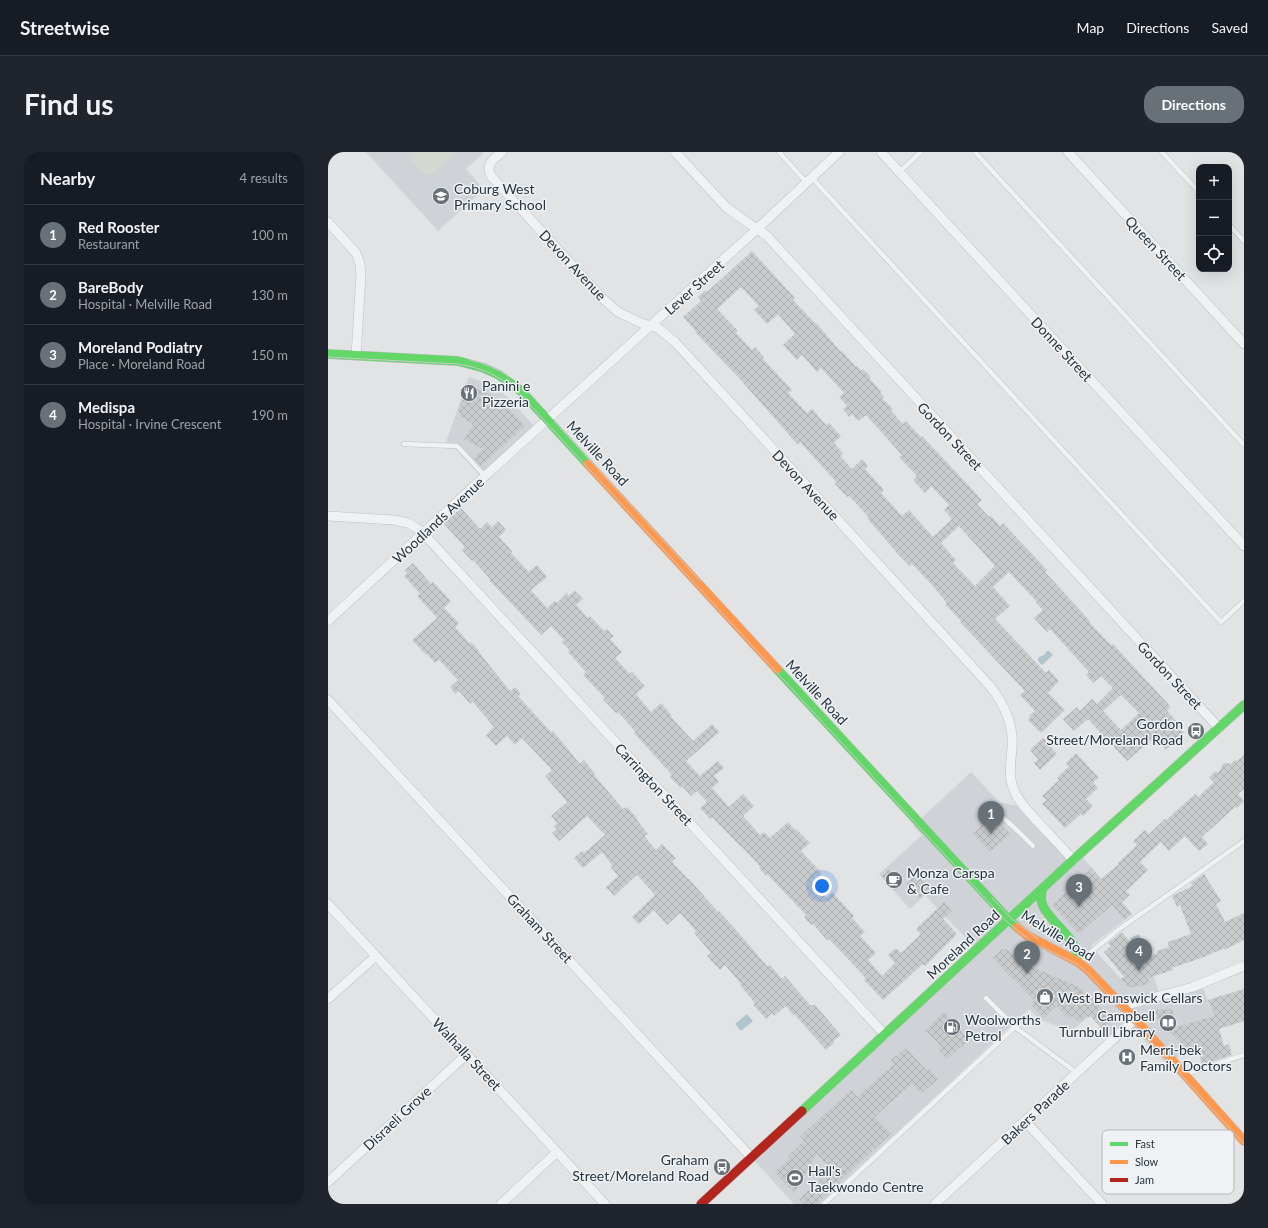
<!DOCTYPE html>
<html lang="en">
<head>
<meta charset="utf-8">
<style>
  :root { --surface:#171b24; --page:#20242c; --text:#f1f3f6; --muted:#9ea1a6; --line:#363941; --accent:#697178 }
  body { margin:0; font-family:Lato,sans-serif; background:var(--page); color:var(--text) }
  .controls { position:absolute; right:12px; top:12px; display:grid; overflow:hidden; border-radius:8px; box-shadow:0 4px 16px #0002 }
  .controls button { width:36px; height:36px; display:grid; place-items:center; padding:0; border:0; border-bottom:1px solid var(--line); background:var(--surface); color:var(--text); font:20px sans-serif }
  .you { position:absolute; left:494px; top:734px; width:14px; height:14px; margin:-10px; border:3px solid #fff; border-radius:50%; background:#1a73e8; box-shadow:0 0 0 6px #1a73e833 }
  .badge { display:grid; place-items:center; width:26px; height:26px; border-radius:50%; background:var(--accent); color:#fff; font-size:13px; font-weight:700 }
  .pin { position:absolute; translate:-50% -33px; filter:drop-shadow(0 1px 2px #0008) }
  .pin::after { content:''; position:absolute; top:21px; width:14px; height:12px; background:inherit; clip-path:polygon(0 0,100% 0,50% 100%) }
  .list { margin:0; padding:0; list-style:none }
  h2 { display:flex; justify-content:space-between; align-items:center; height:52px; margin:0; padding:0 16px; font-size:17px }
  h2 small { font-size:13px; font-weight:400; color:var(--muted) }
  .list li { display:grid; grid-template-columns:26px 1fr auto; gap:12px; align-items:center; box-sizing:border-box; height:60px; padding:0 16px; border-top:1px solid var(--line) }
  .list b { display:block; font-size:15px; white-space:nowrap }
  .list p { margin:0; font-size:13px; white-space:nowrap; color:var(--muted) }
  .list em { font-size:13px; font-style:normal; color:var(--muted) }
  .icon { flex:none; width:22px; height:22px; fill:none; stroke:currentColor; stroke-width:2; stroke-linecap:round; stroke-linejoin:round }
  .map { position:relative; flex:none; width:916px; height:1052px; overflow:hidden; border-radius:16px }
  header { display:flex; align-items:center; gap:24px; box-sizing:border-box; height:56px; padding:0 20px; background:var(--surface); border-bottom:1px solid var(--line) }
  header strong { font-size:19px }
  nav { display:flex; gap:22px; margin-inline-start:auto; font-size:14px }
  .intro { display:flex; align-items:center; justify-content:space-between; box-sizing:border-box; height:96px; padding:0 24px }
  h1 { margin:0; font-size:28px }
  .button { padding:10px 18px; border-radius:16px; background:var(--accent); color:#fff; font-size:14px; font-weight:700 }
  main { display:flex; gap:24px; padding:0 24px }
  aside { flex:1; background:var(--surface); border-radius:16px; box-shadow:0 4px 16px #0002 }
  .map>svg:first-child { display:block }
  .built { fill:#cfd3d8 }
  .green { fill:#d3d9d1 }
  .water { fill:#b1c5cf }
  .building { fill:url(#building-cross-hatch); fill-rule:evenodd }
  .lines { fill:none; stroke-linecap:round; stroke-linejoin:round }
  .lane-casing { stroke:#bfc1c3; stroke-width:5.5 }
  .street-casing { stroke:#bfc1c3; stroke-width:10 }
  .fast-casing { stroke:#bfc1c3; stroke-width:10 }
  .slow-casing { stroke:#bfc1c3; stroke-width:10 }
  .jam-casing { stroke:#bfc1c3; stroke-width:10 }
  .lane { stroke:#f0f1f2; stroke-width:4.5 }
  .street { stroke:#f0f1f2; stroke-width:9 }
  .fast { stroke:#63d668; stroke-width:9 }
  .slow { stroke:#ff974d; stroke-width:9 }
  .jam { stroke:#b3261e; stroke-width:9 }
  .tram { stroke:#c9cbcd; stroke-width:1 }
  .labels { text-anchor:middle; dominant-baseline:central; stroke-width:3; stroke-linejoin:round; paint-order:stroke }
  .poi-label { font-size:14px; fill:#29343d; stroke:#eef2f5; text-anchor:start }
  .street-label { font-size:14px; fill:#29343d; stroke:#eef2f5 }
  .key { fill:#eef2f5; stroke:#b3b9be; stroke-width:1 }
  .key-label { font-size:11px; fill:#29343d }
</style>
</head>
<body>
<header>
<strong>Streetwise</strong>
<nav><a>Map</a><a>Directions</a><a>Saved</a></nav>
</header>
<div class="intro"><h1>Find us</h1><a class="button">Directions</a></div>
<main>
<aside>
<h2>Nearby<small>4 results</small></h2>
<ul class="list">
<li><span class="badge">1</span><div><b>Red Rooster</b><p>Restaurant</p></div><em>100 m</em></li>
<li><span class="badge">2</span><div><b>BareBody</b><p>Hospital · Melville Road</p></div><em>130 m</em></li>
<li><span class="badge">3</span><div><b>Moreland Podiatry</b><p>Place · Moreland Road</p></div><em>150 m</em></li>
<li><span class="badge">4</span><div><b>Medispa</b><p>Hospital · Irvine Crescent</p></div><em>190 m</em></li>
</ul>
</aside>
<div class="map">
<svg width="916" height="1052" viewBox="0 0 916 1052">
  <defs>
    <pattern id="building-cross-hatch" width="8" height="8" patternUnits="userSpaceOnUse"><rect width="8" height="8" fill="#c9cbcd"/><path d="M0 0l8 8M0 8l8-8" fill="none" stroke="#adafb1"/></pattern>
  </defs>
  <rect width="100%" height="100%" fill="#e1e3e5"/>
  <path class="built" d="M38,0H156L138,17L156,37L110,79Z
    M141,225L161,232L176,242L211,279L157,328L128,297L116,296Z
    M643,620L671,650L700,656L744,704L749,699L804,762L763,794L793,827L820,808L833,846L874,833L894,887L859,898L840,914L799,870L782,886L762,863L744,879L712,868L701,857L492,1052H466L426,1008L651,800L597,743L582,757L551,722L594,683L585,674Z"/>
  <path class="green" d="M86,0H127L105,21L97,23L82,6Z
    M715,761L736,787L708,772L706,768Z"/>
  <path class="water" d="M719,499H721L725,503L714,513L710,509V506L713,504L716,503Z
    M811,782L815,794L807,798L802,786Z
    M419,862L425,869L413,879L407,872Z"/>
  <path class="building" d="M424,99L467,146L465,148L488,172H489L513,200L514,199L528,215L529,214L534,219L535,217L543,225L541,226L553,239L552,240L556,245L554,246L565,257L563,259L575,272L578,269L593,285L594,284L612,303L654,348L649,352L661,365L662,363L672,374L675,371L719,418L717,420L762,469L761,470L783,493L785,492L841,553L842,555L839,559L853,574L852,576L856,581L838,598L832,591L829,594L823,588L799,609L760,567L746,579L735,567L749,555L752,559L764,547L769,552L785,536L773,524L765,531L758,523L761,520L722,477L719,480L706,466L715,458L708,451L709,450L681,420L665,435L682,454L667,467L718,521L721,518L731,529L720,541L737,558L713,581L700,568L702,566L701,564L707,559L692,543L697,539L632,470L633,469L617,452L619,451L604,433L584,412L582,414L569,401L539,366L541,365L521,344L519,345L507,332L509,331L472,290L470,293L411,226L367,180L368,179L355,165L373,149L370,145L378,138L379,140ZM413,135L431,154L426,158L439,172L450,162L467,182L455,193L469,208L474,203L489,220L493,216L516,241L511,245L519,254L515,257L521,265L524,262L530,269L538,263L574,303L571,305L589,324L585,328L597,341L603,334L621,353L616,358L624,367L605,385L581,358L574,364L553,341L556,338L537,317L540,314L534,307L524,317L512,304L515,301L506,291L513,284L501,271L498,273L484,257L479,261L460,241L464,238L435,207L436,205L427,195L424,198L408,181L410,179L389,157ZM631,374L667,414L647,434L625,411L628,408L613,391ZM793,543L811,561L793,578L775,559Z
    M140,233L167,244L175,251L197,274L153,314L146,306L155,297L136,287L145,272L131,263L133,261L130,259Z
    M133,356L152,377L159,370L164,375L170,369L178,378L171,385L184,399L183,401L201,420L209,413L219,425L203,438L219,456L227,449L229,451L239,441L241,444L247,439L255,447L248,453L260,466L262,464L276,479L279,477L286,484L282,487L294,500L287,506L302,522L304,520L317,534L308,542L323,560L333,551L344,564L343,565L365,589L384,572L391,580L358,609L372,624L390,609L396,616L386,624L391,630L384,636L401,655L415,642L426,654L415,664L432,683L436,680L442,686L460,670L467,678L468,677L482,691L473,699L494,721L484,731L498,746L504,740L526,764L524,766L537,780L532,784L548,801L540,808L554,824L567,811L560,803L568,796L573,801L593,782L588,777L616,750L624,759L615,767L629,782L597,814L595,812L555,848L536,828L538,826L501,787L499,788L485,772L483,773L476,765L478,763L439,722L438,724L431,716L432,715L430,712L414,695H413L384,665L382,667L372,656L379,650L369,639L363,644L354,634L353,636L342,625L344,623L306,581L308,580L290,560L288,561L275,547L277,546L255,523L258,520L240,500L242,498L234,490L236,488L223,474L213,483L161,428L162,427L145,408L144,409L134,398L137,395L116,372Z
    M85,411L103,432L105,430L123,449L116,456L131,471L127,475L142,492L143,490L151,499H150L182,539L187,535L193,542L190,544L223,580L225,579L252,612L256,608L267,622L266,623L295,657L299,655L309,666L308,667L320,682L316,684L328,698L334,692L348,706L344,710L360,727H361L390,760L391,759L408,778L440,815L442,813L454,827L457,824L482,853H487L513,883L505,889L506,891L498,898L466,862L465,863L458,854L446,864L444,861L438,867L425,853L427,851L412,833L413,832L397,813L392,818L379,804L383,801L366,781L368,779L352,761L339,773L326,758L311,772L304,765L327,743L309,723L286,744L278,735L290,724L283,715L284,713L274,700L255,716L246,706L254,699L256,701L277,683L259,664L231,689L224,681L229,677L226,674L229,671L223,664L239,650L217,624L224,618L194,586L187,593L179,584L168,594L158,583L166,575L145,550L142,552L131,539L127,542L122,535L130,528L111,508L107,511L98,501L97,502L84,488L109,466L89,444L92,442L76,424L79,421L77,418Z
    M715,586L729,602L712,618L706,611L710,607L702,598Z
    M748,601L771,626L765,630L770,636L758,647L765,654L755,664L753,662L737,676L714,652L718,648L714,644L731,628L729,626L741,614L738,611Z
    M916,603V637L910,642L916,649L909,656L907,655L874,685L880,692L871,699L857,684L841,699L833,690L812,710L820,718L798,739L802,743L794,750L804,762L797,768L784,753L751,782L724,753L764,716L773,727L791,712L790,711L809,693L805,689L817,678L821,682L837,667L838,668L867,642L870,645L886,630L881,625L888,619L890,621L896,611L903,612L907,608L909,609Z
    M664,664L682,682L662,700L645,682Z
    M561,717L575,732L567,739L553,724Z
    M589,722L602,736L591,746L578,732Z
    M876,722L893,749L888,752L897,770L916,761V788L896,798L895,797L887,800L876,805L844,816L845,818L820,826L821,832L801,836L793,827L796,825L776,800L783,794L780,791L794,780L802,790L799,793L810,808L829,802V799L841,795L840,790L863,782L852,753L849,755L844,744L864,734L863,731Z
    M674,797H678L692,808L720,822L749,834L768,850L784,868L783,871L776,879L762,864L760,866L759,864L752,871L744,864L740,867L729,854L716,866L702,852L706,849L686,827L685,828L665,806Z
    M916,837V869L891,877L896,894L901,892L904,903L874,913L869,895L859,898L821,858L844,857L849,875L886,864L880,848Z
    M616,860L641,888L619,907L610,897L613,894L597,878Z
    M578,896L599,919L602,917L610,927L593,942L584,932L555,957L547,965L563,982L512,1029L513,1030L489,1052H476L471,1047L503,1018L489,1002L466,1041L446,1020L462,1006L460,1004L476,989L472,984L523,938L529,945L566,912L563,908Z"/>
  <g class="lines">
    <defs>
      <path id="lane" d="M451,0L479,31
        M647,0L916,293
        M834,0L871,40
        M571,20L593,0
        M484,26L893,470L916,449
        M901,73L916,89
        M76,292L129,294L157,324
        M673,664L689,678L705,694
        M753,808L790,778L916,689
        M658,846L687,875L749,921
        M858,922L916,903
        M496,1052L687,875"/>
      <path id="street" d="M174,0C166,7 157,12 163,24L273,145L290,160L313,171L330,176L347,190L662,534C676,552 686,573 684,596C683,610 680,625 686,638C691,651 701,660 710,670C722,683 734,695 745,708
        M347,0L399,56L439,84L891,576
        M553,0L916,394
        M740,0L916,192
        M0,70L28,101L32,112L33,123L28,204
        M0,364L66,368L80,371L87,375L95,381L557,883
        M0,469L157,324L429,77L511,0
        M0,548L423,1005
        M0,752L277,1052
        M0,847L48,804
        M795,854L865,835L916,814
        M697,969L774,1052
        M0,1030L139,902
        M173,1052L229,1000
        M607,1052L807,867"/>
      <path id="fast" d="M0,202L130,209L156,216L171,223L193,239L260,312
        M449,517L681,768L689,775
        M714,738L713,748L715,754C725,774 749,784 750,810
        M474,959L745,708L916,553"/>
      <path id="slow" d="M260,312L449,517
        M689,775L700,784L750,810L761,819L807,867L916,989"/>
      <path id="jam" d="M373,1052L474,959"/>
    </defs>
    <use href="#lane" class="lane-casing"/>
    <use href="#street" class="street-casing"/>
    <use href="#fast" class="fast-casing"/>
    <use href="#slow" class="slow-casing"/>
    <use href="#jam" class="jam-casing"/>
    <use href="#lane" class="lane"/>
    <use href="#street" class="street"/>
    <use href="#fast" class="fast"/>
    <use href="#slow" class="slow"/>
    <use href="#jam" class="jam"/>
    <path class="tram" d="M0,205L130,212C155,216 172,224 191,241L679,770L707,792L749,812L761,822L916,992
      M142,208C156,211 169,217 182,225
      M226,269L373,430
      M664,746L683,766L710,787"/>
  </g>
  <defs>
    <symbol id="school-disc" viewBox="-11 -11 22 22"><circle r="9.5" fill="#697178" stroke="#eef2f5"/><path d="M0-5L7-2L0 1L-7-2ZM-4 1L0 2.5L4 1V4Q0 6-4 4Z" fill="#fff"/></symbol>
    <symbol id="restaurant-disc" viewBox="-11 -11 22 22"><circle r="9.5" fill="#697178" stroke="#eef2f5"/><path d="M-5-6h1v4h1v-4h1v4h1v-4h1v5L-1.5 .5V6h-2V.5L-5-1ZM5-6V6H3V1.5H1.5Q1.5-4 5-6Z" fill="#fff"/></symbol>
    <symbol id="bus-disc" viewBox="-11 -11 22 22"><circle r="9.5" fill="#697178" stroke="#eef2f5"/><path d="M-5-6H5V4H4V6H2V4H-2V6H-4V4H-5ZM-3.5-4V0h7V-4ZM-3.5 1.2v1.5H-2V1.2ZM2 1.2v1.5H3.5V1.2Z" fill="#fff"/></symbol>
    <symbol id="cafe-disc" viewBox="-11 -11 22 22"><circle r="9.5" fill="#697178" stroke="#eef2f5"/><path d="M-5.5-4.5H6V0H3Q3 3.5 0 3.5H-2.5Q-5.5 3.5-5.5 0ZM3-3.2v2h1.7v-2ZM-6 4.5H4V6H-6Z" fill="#fff"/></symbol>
    <symbol id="shop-disc" viewBox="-11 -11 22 22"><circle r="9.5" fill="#697178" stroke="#eef2f5"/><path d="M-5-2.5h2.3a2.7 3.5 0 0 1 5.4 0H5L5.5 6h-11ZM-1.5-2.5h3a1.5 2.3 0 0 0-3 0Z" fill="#fff"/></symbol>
    <symbol id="library-disc" viewBox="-11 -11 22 22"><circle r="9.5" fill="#697178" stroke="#eef2f5"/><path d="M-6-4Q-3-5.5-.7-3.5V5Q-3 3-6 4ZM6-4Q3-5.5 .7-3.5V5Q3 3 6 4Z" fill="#fff"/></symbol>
    <symbol id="fuel-disc" viewBox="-11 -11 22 22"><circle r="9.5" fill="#697178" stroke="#eef2f5"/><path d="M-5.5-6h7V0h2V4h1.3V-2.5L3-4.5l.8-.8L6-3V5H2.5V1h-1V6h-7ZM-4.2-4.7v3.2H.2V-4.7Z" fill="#fff"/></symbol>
    <symbol id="hospital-disc" viewBox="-11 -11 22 22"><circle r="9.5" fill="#697178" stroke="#eef2f5"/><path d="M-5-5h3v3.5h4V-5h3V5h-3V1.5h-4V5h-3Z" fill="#fff"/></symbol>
    <symbol id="stadium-disc" viewBox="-11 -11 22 22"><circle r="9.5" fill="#697178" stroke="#eef2f5"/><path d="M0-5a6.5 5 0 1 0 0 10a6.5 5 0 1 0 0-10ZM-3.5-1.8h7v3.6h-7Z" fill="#fff"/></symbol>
  </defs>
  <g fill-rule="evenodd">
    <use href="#school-disc" x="103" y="34" width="20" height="20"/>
    <use href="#restaurant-disc" x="131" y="231" width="20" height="20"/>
    <use href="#bus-disc" x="858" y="569" width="20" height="20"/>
    <use href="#cafe-disc" x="556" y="718" width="20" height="20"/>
    <use href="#shop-disc" x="707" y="835" width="20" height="20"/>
    <use href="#library-disc" x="830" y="861" width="20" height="20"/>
    <use href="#fuel-disc" x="614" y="865" width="20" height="20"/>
    <use href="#hospital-disc" x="789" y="895" width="20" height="20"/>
    <use href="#bus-disc" x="384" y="1005" width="20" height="20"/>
    <use href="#stadium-disc" x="457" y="1016" width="20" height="20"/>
  </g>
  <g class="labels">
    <g class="poi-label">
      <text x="126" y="36">Coburg West<tspan x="126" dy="16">Primary School</tspan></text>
      <text x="154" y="233">Panini e<tspan x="154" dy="16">Pizzeria</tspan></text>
      <text x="855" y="571" text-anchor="end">Gordon<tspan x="855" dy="16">Street/Moreland Road</tspan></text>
      <text x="579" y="720">Monza Carspa<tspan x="579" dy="16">&amp; Cafe</tspan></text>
      <text x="730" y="845">West Brunswick Cellars</text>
      <text x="827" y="863" text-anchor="end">Campbell<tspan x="827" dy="16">Turnbull Library</tspan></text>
      <text x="637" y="867">Woolworths<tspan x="637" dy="16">Petrol</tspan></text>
      <text x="812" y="897">Merri-bek<tspan x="812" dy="16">Family Doctors</tspan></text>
      <text x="381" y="1007" text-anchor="end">Graham<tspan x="381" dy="16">Street/Moreland Road</tspan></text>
      <text x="480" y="1018">Hall's<tspan x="480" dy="16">Taekwondo Centre</tspan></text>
    </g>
    <g class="street-label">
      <text transform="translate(828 96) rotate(47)">Queen Street</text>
      <text transform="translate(245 113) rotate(47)">Devon Avenue</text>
      <text transform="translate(366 135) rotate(-42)">Lever Street</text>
      <text transform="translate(734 197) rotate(47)">Donne Street</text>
      <text transform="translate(622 284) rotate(47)">Gordon Street</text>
      <text transform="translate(270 301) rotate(47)">Melville Road</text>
      <text transform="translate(478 333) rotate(47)">Devon Avenue</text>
      <text transform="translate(110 368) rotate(-43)">Woodlands Avenue</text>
      <text transform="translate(842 523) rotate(47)">Gordon Street</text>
      <text transform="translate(489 540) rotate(47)">Melville Road</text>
      <text transform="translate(326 632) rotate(47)">Carrington Street</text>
      <text transform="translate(212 776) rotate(47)">Graham Street</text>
      <text transform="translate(730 783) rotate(32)">Melville Road</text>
      <text transform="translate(635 792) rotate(-43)">Moreland Road</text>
      <text transform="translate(139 902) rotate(47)">Walhalla Street</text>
      <text transform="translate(707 960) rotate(-43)">Bakers Parade</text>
      <text transform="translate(69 966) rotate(-43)">Disraeli Grove</text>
    </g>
  </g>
  <rect x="774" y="978" width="132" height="64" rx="6" class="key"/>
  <rect x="782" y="990" width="18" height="4" fill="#63d668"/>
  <rect x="782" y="1008" width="18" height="4" fill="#ff974d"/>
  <rect x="782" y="1026" width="18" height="4" fill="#b3261e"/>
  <g class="key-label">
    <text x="807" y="996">Fast</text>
    <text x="807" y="1014">Slow</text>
    <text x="807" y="1032">Jam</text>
  </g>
</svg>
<div class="controls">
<button>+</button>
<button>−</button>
<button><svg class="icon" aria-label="locate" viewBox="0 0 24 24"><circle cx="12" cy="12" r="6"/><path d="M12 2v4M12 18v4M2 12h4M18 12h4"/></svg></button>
</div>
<div class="you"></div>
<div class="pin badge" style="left:663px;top:682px">1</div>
<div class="pin badge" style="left:699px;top:822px">2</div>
<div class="pin badge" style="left:751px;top:755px">3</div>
<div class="pin badge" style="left:811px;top:819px">4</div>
</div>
</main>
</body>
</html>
